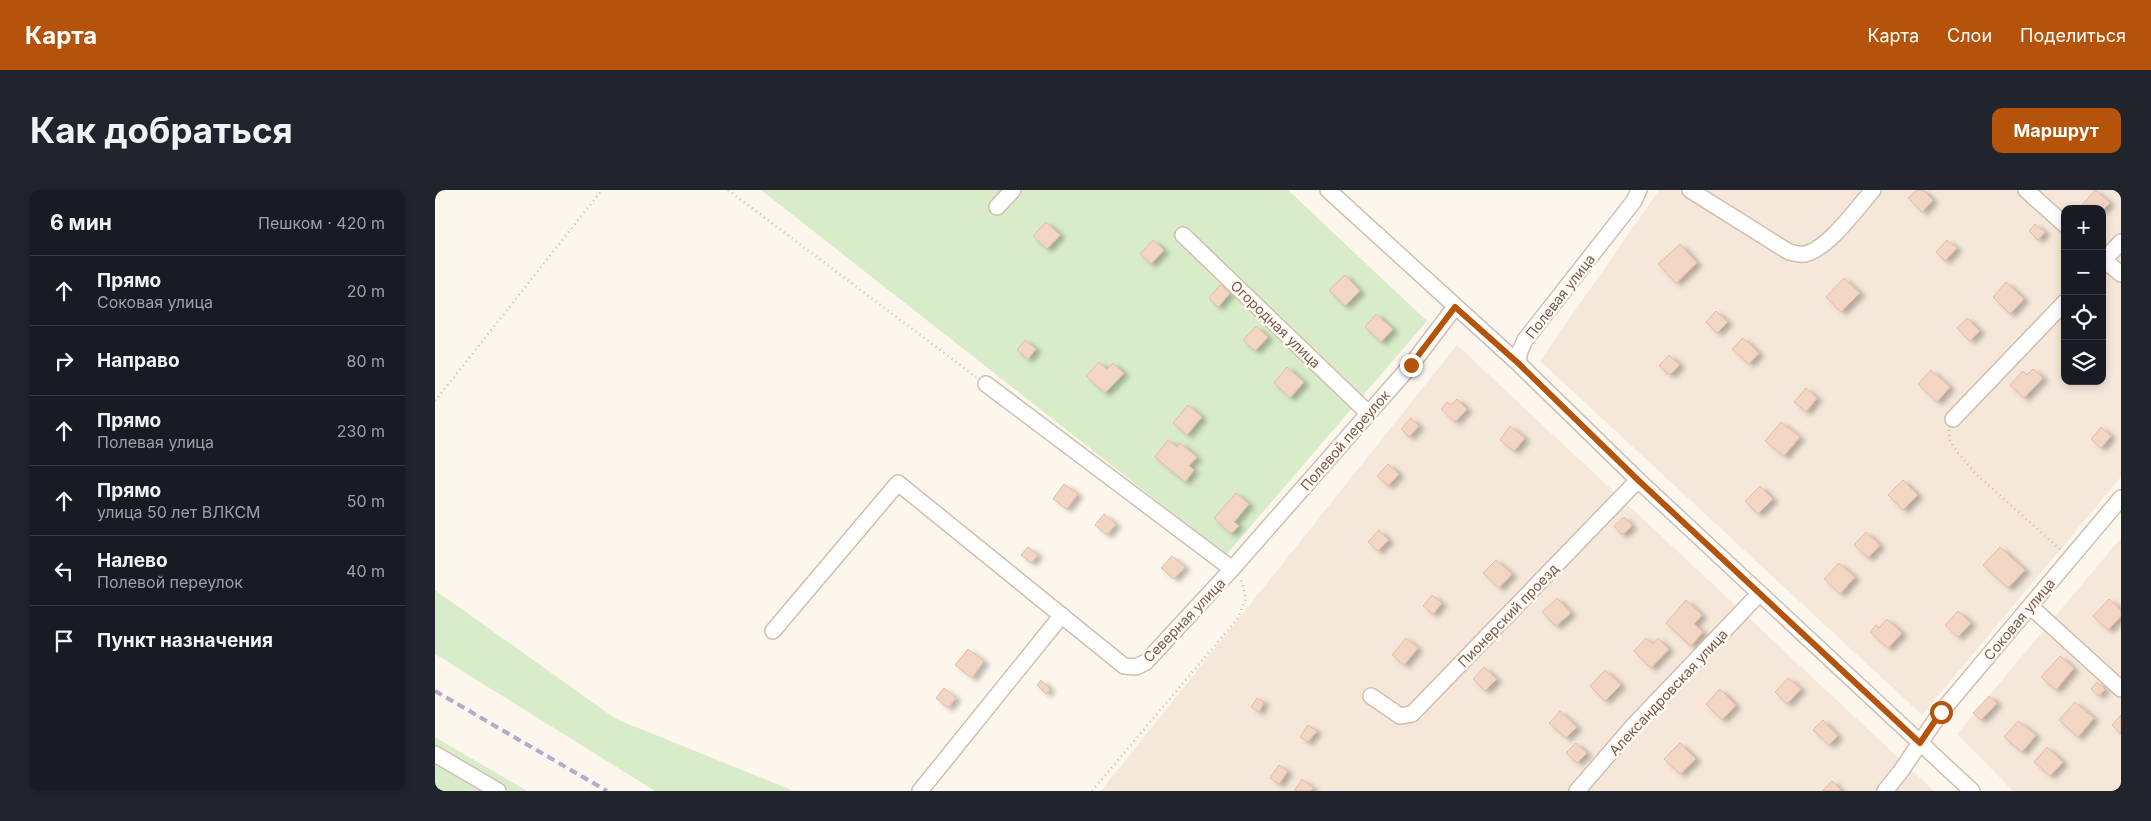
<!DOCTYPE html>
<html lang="ru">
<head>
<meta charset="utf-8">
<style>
  :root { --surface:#171b24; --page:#20242c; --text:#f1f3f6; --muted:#9ea1a6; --line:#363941; --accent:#b45309 }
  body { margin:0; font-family:Inter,sans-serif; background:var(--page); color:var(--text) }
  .controls { position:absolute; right:15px; top:15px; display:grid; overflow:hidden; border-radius:10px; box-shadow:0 2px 8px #0003 }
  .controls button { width:45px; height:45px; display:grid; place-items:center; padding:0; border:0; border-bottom:1px solid var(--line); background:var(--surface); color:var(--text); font:25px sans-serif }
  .stop { position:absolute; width:15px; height:15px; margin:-11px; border:4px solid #b45309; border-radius:50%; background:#fff }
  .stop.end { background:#b45309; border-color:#fff; box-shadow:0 1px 5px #0008 }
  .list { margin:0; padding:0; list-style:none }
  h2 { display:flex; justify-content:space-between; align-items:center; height:65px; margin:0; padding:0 20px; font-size:21px }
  h2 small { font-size:16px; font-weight:400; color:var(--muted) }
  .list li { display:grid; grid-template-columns:32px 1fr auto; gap:15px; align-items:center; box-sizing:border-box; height:70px; padding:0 20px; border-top:1px solid var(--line) }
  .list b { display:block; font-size:19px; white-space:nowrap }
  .list p { margin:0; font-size:16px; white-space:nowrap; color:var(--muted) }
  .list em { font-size:16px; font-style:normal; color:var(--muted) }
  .icon { flex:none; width:28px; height:28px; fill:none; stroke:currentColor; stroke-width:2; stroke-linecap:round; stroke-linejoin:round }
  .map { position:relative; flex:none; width:1686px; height:601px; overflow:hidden; border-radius:10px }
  header { display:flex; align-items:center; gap:30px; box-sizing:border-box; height:70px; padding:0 25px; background:var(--accent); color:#fff }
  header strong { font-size:24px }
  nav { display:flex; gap:28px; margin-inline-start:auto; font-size:18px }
  .intro { display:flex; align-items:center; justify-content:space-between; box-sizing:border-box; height:120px; padding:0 30px }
  h1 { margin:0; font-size:35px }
  .button { padding:12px 22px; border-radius:10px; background:var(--accent); color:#fff; font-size:18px; font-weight:700 }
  main { display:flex; gap:30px; padding:0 30px }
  aside { flex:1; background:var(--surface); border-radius:10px; box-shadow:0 2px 8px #0003 }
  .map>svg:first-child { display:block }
  .residential { fill:#f5e8da; fill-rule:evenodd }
  .green { fill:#d8ecc9 }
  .building { fill:#f3d5c3; stroke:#e6bba3; filter:url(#shadow) }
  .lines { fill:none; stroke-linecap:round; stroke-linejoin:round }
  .minor-casing { stroke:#d1beb0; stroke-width:18 }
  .path { stroke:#d9b8a5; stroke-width:2.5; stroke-dasharray:1 4; stroke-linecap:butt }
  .minor { stroke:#fff; stroke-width:15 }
  .rail { stroke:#b9a8c9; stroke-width:4; stroke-dasharray:8 5; stroke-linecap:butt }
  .route { stroke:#b45309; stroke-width:6 }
  .labels { text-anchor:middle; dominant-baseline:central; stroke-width:5; stroke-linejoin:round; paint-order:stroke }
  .street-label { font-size:14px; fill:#7a5c4d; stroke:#fffaf3 }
</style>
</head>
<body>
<header>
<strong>Карта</strong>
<nav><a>Карта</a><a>Слои</a><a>Поделиться</a></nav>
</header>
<div class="intro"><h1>Как добраться</h1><a class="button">Маршрут</a></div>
<main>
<aside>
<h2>6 мин<small>Пешком · 420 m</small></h2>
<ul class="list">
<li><svg class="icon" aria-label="ahead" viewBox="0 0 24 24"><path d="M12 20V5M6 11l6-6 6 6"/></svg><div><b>Прямо</b><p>Соковая улица</p></div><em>20 m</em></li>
<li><svg class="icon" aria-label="right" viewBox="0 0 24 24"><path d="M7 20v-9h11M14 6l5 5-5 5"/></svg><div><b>Направо</b></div><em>80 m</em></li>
<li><svg class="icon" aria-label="ahead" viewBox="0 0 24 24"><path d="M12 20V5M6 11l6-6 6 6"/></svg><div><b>Прямо</b><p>Полевая улица</p></div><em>230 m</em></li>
<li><svg class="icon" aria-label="ahead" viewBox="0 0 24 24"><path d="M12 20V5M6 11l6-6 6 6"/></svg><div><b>Прямо</b><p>улица 50 лет ВЛКСМ</p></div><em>50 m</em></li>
<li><svg class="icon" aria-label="left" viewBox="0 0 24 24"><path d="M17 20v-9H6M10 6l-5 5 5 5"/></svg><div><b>Налево</b><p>Полевой переулок</p></div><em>40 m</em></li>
<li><svg class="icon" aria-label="arrive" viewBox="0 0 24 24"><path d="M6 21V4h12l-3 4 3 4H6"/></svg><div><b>Пункт назначения</b></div></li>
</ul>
</aside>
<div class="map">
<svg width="1686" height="601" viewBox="0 0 1686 601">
  <defs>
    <filter id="shadow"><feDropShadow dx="5" dy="3" stdDeviation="2.5" flood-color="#0004"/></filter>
  </defs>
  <rect width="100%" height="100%" fill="#fdf6ec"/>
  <path class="residential" d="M1224,0H1686V287L1487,525L1105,171ZM1630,19H1667V191H1630Z
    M1022,155L1499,601H666Z
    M1686,348V601H1578L1522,544Z"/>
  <path class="green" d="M326,0H853L992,131L791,365Z
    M0,400L181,529L359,601H220L0,464Z
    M0,547L92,601H0Z"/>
  <path class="building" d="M1482,0H1488L1498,10L1487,22L1473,8Z
    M1660,0L1675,13L1667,21V19H1651L1647,15Z
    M611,32L625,45L612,59L598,46Z
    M1600,34L1610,42L1603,50L1594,41Z
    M718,50L729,60L716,74L705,64Z
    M1512,50L1522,58L1510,71L1501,62Z
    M1245,54L1262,73L1241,93L1223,74Z
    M910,85L925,101L910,116L894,100Z
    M1409,88L1425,103L1406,122L1391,107Z
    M1571,92L1589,109L1575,124L1558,107Z
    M785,95L795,103L783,117L774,108Z
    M1281,121L1293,132L1282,143L1271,132Z
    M941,124L958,139L946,152L930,137Z
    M1532,128L1545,141L1535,151L1522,138Z
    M821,136L833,147L820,161L808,150Z
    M1308,148L1324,163L1314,174L1297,159Z
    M590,150L601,159L593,169L582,160Z
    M1234,165L1245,175L1235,185L1224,176Z
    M664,172L672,179L678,173L689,183L670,203L651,186Z
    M852,177L869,192L855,208L839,193Z
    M1598,179L1608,188L1589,208L1575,195L1588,181L1592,185Z
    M1496,180L1515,197L1502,212L1483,194Z
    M1371,198L1382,208L1371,222L1359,212Z
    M1022,209L1032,219L1020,232L1006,219L1012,212L1016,215Z
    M753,215L767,227L752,245L738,233Z
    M976,228L984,236L974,247L966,239Z
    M1346,232L1365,247L1349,266L1330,251Z
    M1075,236L1090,248L1079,261L1065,250Z
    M1666,237L1676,246L1666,258L1656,249Z
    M733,250L742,257L745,253L762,267L754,276L759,280L750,292L720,267Z
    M953,274L964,284L953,296L942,286Z
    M1468,290L1483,305L1468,320L1453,305Z
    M629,294L643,304L632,319L618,309Z
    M1325,296L1338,309L1323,324L1310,311Z
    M801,303L814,314L799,332L804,336L796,344L779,328Z
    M669,324L681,334L672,345L660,335Z
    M1189,327L1197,336L1187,345L1179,336Z
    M944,340L954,350L943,361L933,352Z
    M1431,342L1445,355L1433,368L1419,355Z
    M593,357L603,365L596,373L586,365Z
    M1565,357L1590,380L1573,398L1548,375Z
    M737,366L750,377L739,389L726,378Z
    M1061,370L1077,384L1064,398L1048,383Z
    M1404,373L1420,387L1405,404L1389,389Z
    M997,405L1007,413L998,424L988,416Z
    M1122,408L1136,423L1121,436L1107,422Z
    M1674,409L1686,420V426L1673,440L1658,426Z
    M1251,410L1267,425L1259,434L1268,442L1256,456L1231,433Z
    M1523,421L1536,433L1523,447L1510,435Z
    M1452,429L1467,443L1453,458L1435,442L1441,435L1444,438Z
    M971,448L983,458L969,475L957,465Z
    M1211,448L1218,454L1223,448L1234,459L1216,478L1199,461Z
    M533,459L549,471L537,488L520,475Z
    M1625,466L1639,478L1621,500L1606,487Z
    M1049,477L1062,489L1050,501L1038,489Z
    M1170,480L1186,495L1170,511L1155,496Z
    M1353,488L1366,499L1352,514L1340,502Z
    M606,490L615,499L611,504L602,495Z
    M1662,492L1670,499L1664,506L1656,499Z
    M509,498L521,508L513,518L501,508Z
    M1285,499L1301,515L1287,530L1271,514Z
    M1554,506L1562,513L1546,530L1538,523Z
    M822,508L829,512L824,522L816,517Z
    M1640,512L1659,528L1643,547L1624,530Z
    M1125,521L1142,537L1131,548L1114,533Z
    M1686,525V544L1677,535Z
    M1388,530L1403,546L1394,555L1378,540Z
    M1583,531L1601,545L1587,562L1569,547Z
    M873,535L882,541L873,552L865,547Z
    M1141,553L1152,563L1142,573L1131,563Z
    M1245,553L1261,569L1245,584L1229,569Z
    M1612,557L1628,572L1615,586L1599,572Z
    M844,575L853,581L844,594L835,588Z
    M867,589L878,598L876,601H859Z
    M1397,591L1407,601H1387Z"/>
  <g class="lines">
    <defs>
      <path id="minor" d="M893,0L1083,173L1203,290L1537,601
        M1255,0L1354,62C1359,63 1365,65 1370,64C1393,59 1422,18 1438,0
        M1591,0L1630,35
        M562,17L578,0
        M748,45L933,223
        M1667,68L1686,84
        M1667,72L1686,52
        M1083,173L1085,161L1090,150L1199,11L1204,0
        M551,194L797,379
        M1518,229L1630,112
        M1595,416L1686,499
        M338,441L463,293L689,476L701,477L711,472L797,379L976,175L1020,117
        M936,506L965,526L977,524L1203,290
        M0,564L63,601
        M485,601L627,425
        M1142,601L1199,535L1324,404
        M1450,601L1466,581L1506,522L1686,308"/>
    </defs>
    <use href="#minor" class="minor-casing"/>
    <path class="path" d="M293,0L541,187
      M0,211L167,0
      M1514,240L1515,251L1522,262L1542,285L1626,360
      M657,601L803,428L811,408L806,389"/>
    <use href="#minor" class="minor"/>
    <path class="rail" d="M0,501L172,601"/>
  </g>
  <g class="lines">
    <path class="route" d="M976,175L1020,117L1083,173L1203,290L1485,553L1506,522"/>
  </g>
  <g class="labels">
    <g class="street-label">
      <text transform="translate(1125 106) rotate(-52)">Полевая улица</text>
      <text transform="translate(841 134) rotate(44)">Огородная улица</text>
      <text transform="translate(910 250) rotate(-49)">Полевой переулок</text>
      <text transform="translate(1073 425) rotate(-46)">Пионерский проезд</text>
      <text transform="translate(1584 429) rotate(-50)">Соковая улица</text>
      <text transform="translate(749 430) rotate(-46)">Северная улица</text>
      <text transform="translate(1233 502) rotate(-47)">Александровская улица</text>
    </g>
  </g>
</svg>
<div class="controls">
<button>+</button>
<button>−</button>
<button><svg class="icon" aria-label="locate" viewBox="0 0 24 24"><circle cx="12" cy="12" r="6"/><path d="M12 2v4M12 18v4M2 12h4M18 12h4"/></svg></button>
<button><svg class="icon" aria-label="layers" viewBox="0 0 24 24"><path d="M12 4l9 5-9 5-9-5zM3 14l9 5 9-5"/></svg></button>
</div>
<div class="stop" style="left:1506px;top:522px"></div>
<div class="stop end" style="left:976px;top:175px"></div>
</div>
</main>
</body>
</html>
